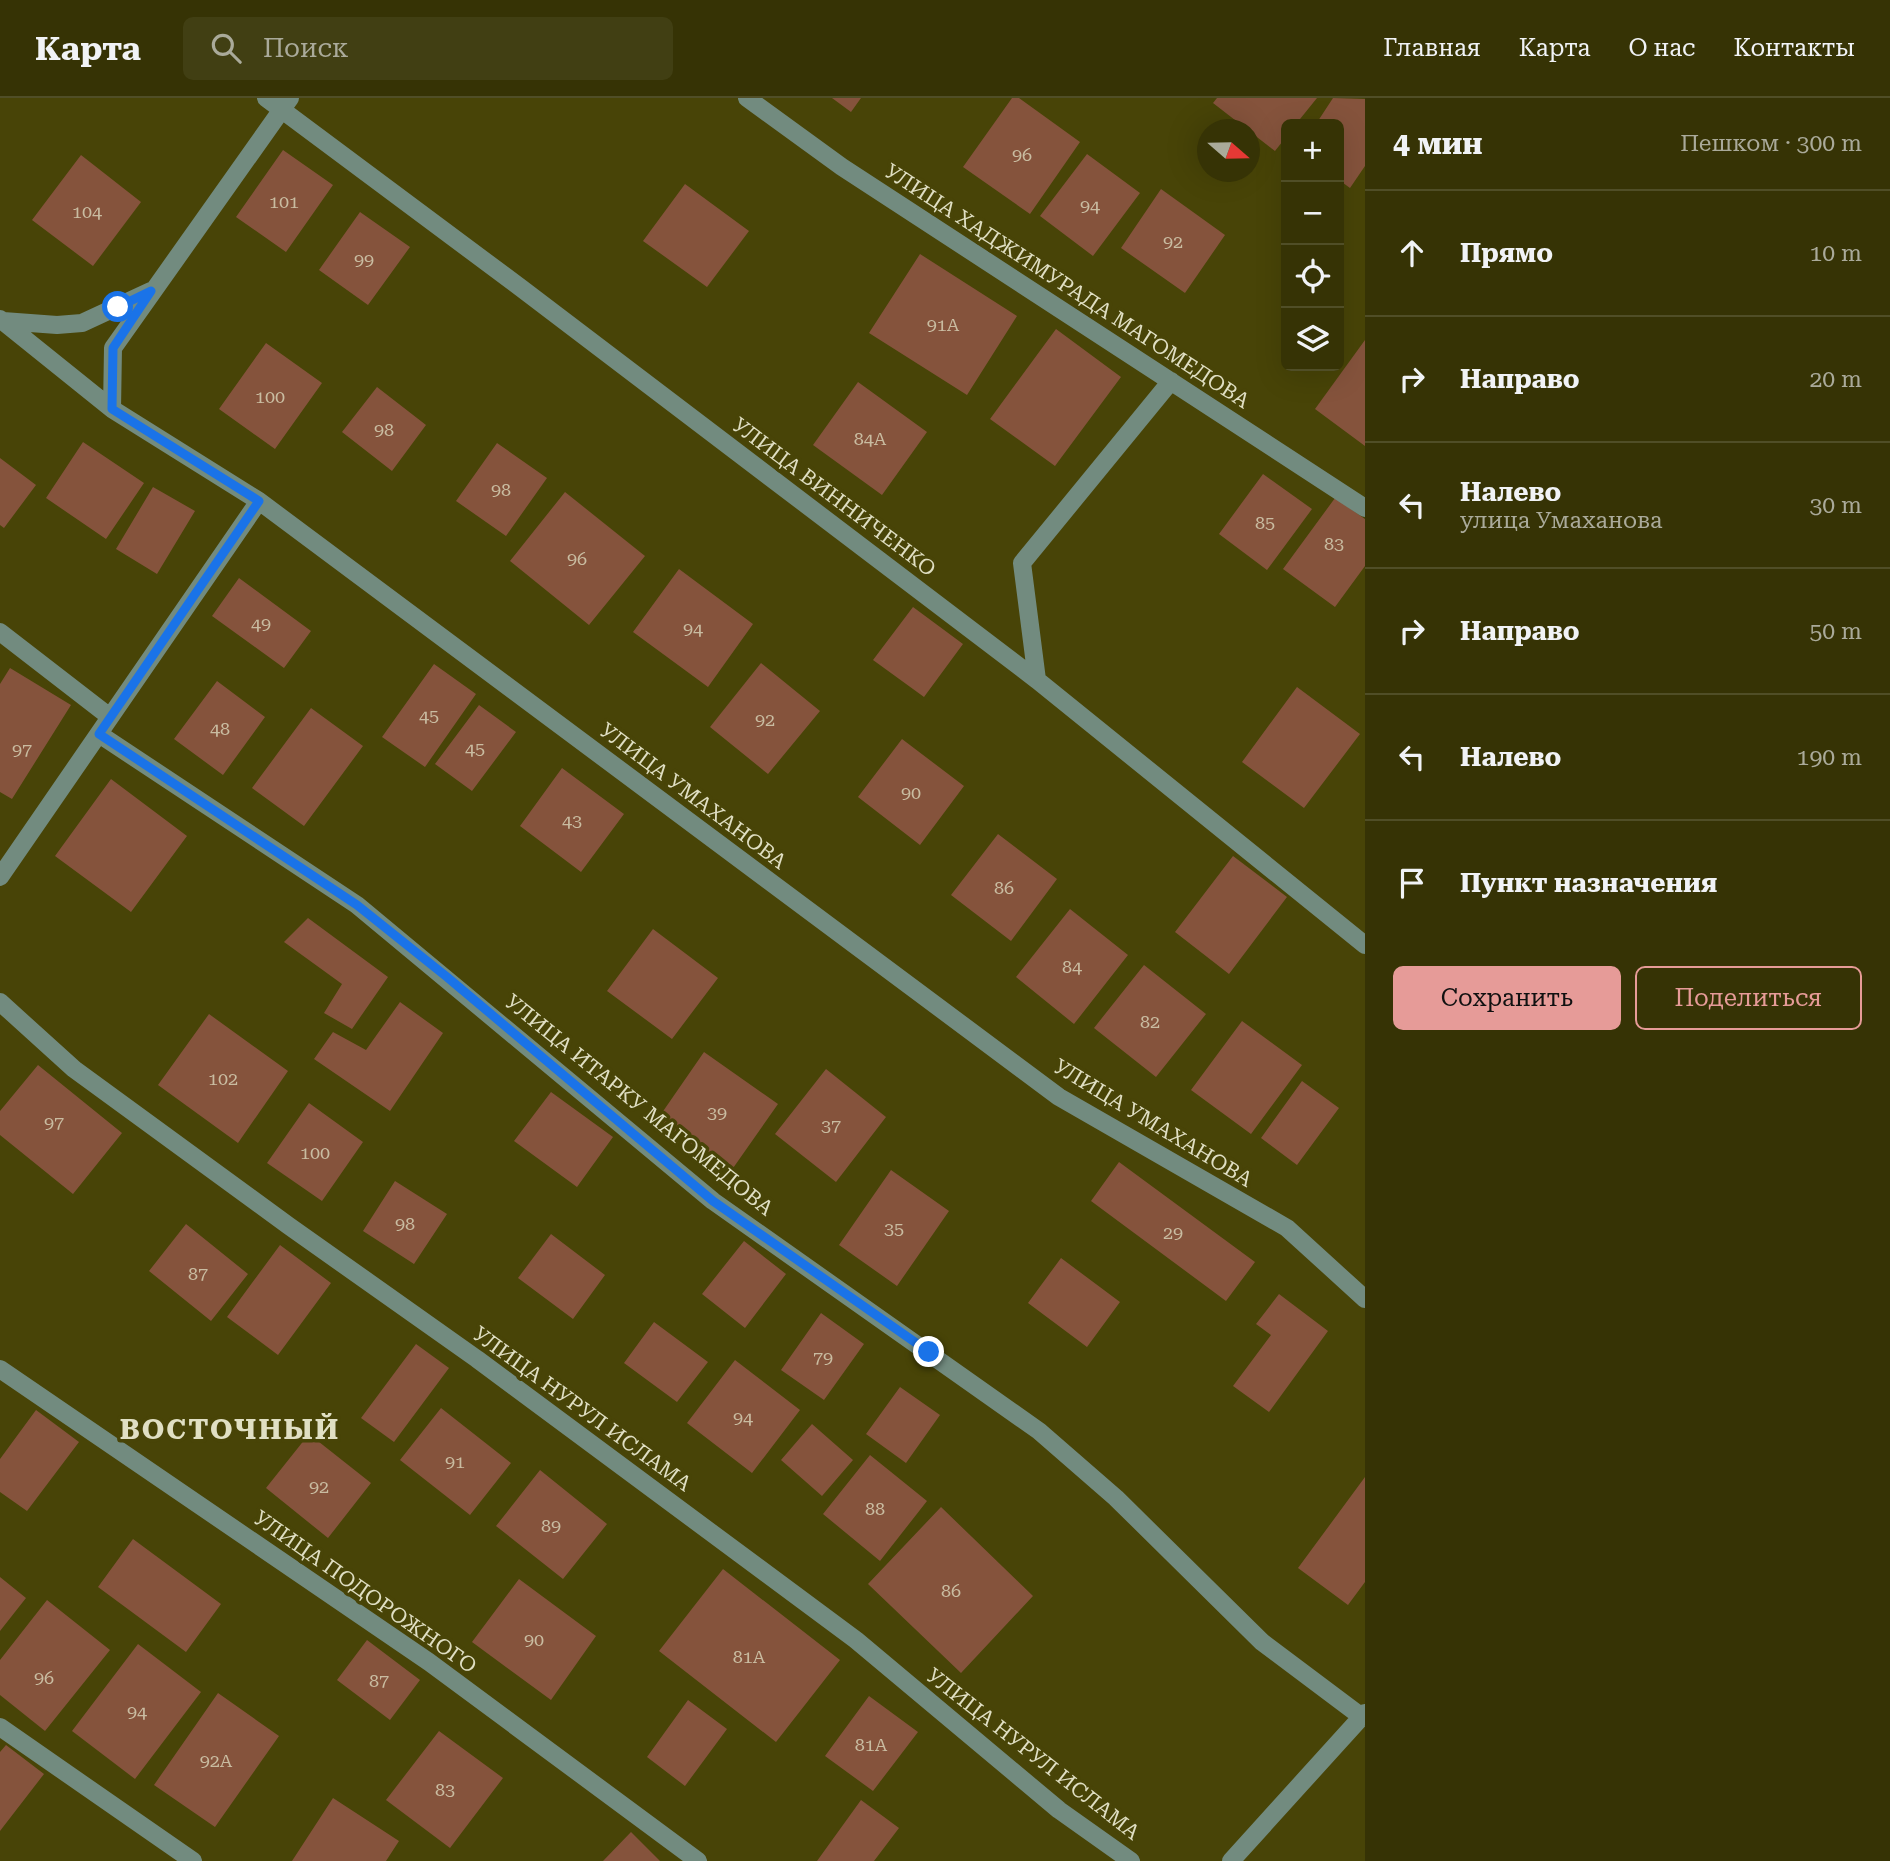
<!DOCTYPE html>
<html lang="ru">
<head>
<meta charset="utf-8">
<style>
  :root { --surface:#363305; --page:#413f13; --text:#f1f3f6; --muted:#aaaa9a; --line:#504e27; --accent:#e69b98 }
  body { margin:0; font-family:"Roboto Serif",serif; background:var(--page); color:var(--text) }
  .controls { position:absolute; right:21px; top:21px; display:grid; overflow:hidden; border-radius:10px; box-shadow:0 7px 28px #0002 }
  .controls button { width:63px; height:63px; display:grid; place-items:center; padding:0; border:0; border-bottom:2px solid var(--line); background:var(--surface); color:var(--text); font:35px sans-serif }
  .compass { position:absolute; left:1197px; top:21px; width:63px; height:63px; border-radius:50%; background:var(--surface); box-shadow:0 7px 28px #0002; rotate:110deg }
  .stop { position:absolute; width:21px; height:21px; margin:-16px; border:5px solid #1a73e8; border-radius:50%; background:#fff }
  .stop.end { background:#1a73e8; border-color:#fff; box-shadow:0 2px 7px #0008 }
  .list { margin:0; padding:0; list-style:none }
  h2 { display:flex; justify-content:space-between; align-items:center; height:91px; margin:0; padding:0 28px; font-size:30px }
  h2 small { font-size:23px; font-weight:400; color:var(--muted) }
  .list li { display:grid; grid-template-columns:46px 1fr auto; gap:21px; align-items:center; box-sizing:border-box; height:126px; padding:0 28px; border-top:2px solid var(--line) }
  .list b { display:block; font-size:26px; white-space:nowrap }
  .list p { margin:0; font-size:23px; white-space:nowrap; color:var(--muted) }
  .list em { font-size:23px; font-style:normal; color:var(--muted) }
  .actions { display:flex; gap:14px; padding:21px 28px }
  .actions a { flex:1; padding:16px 0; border:2px solid var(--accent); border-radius:10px; text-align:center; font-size:24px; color:var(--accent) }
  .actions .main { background:var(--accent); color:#111 }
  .icon { flex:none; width:38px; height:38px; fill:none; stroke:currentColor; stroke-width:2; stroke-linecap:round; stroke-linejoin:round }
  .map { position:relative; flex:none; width:1365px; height:1763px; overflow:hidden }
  header { display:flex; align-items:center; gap:42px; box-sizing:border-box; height:98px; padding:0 35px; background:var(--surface); border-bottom:2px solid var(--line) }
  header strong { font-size:33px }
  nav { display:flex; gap:38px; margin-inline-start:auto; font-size:24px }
  .search { width:490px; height:63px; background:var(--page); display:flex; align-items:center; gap:18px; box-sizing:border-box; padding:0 24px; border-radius:10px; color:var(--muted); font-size:26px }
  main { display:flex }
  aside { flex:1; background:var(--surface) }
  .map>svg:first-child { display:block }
  .building { fill:#85533c }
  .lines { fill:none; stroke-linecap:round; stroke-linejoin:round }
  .minor { stroke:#728b7f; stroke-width:18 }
  .route { stroke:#1a73e8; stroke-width:9 }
  .labels { text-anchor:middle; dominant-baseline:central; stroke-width:7; stroke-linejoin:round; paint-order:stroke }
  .number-label { font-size:18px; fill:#c9bca1 }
  .street-label { font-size:21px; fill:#e0dfc3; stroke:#484407 }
  .district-label { font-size:28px; font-weight:bold; letter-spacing:2px; fill:#e0dfc3; stroke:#484407 }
</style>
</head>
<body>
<header>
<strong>Карта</strong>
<div class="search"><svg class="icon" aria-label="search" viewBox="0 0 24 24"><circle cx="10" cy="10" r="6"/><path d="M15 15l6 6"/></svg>Поиск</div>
<nav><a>Главная</a><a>Карта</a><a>О нас</a><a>Контакты</a></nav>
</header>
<main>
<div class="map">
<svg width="1365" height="1763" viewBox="0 0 1365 1763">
  <rect width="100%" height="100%" fill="#484407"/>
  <path class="building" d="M832,0H861L851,14Z
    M1012,0H1019L1080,44L1030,116L963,69Z
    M1217,0H1317L1296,26H1286V39L1275,53L1213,5Z
    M1333,0L1365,1V68L1350,90L1339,82V26H1316Z
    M283,52L333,87L286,154L236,119Z
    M1087,56L1140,95L1093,158L1040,118Z
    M81,57L141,104L93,168L32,122Z
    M685,86L749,133L707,189L643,143Z
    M1161,91L1225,137L1185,195L1121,150Z
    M360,114L410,149L368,207L319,172Z
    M920,156L1017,218L967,297L869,235Z
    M1056,231L1121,279L1055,368L990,321Z
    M1365,242V348L1315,311Z
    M266,245L322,285L275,351L219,311Z
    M858,284L927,334L882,397L813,347Z
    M377,289L426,327L392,373L342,334Z
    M83,344L144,385L106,441L46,400Z
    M497,345L547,380L506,438L456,403Z
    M0,360L36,387L4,430L0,427Z
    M1263,376L1312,411L1267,472L1219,436Z
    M153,389L195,413L157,476L116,451Z
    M565,394L645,458L589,527L510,463Z
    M1335,400L1365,421V468L1335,509L1283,471Z
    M679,471L753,526L708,589L633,534Z
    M239,480L311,533L284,570L212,518Z
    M913,509L963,546L924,599L873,562Z
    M761,565L820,613L768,676L710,629Z
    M434,566L476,596L425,669L382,639Z
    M10,570L71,607L12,701L0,694V586Z
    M217,583L265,619L223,677L174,641Z
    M1297,589L1360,636L1304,710L1242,664Z
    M479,607L516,634L472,693L435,666Z
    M311,610L363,648L304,728L252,690Z
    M902,641L964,688L920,747L858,699Z
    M562,670L624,716L581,774L520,728Z
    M111,681L187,738L131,814L55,758Z
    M998,736L1057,781L1011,843L951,797Z
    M1233,758L1287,799L1229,876L1175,834Z
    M1070,811L1128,857L1074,926L1016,879Z
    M308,820L388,879L352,931L324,915L342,886L284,844Z
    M653,831L718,880L672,941L607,893Z
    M1144,867L1206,916L1156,979L1094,930Z
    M400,904L443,935L390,1013L314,961L333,934L366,952Z
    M209,916L288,973L238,1045L158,987Z
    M1242,923L1302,967L1251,1036L1191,992Z
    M704,954L778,1006L731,1073L657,1022Z
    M38,967L122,1035L73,1096L0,1037V1013Z
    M826,971L886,1019L836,1084L775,1036Z
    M1302,983L1339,1010L1297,1067L1261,1040Z
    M551,994L613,1039L577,1089L514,1043Z
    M309,1005L363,1044L322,1103L267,1065Z
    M1119,1064L1255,1164L1226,1203L1091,1103Z
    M891,1072L949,1113L897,1188L839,1147Z
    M395,1083L447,1116L414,1166L363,1133Z
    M186,1126L248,1176L211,1223L149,1173Z
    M551,1136L605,1177L573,1221L518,1180Z
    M744,1143L786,1176L745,1230L702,1196Z
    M280,1147L331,1185L278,1257L227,1219Z
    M1061,1160L1120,1204L1087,1249L1028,1205Z
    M1279,1196L1328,1233L1269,1314L1233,1288L1271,1237L1256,1226Z
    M821,1215L864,1246L824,1302L781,1272Z
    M654,1224L708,1264L677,1304L624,1265Z
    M416,1246L449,1270L394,1344L361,1320Z
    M735,1262L800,1312L752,1375L687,1325Z
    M900,1289L940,1317L906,1365L866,1336Z
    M441,1310L511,1365L470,1417L400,1362Z
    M36,1312L79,1344L27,1413L0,1394V1361Z
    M812,1326L853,1362L822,1398L781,1362Z
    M309,1336L371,1385L328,1440L266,1390Z
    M870,1357L927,1403L880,1463L823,1416Z
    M540,1372L607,1426L563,1481L496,1428Z
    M1365,1379V1484L1348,1507L1298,1470Z
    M941,1409L1033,1498L961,1575L868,1486Z
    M133,1441L221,1506L186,1554L98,1489Z
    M723,1471L840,1562L776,1644L659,1553Z
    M0,1479L26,1500L0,1533Z
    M519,1481L596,1538L551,1602L472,1544Z
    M47,1502L110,1552L45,1633L0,1597V1562Z
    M367,1542L420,1582L390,1622L337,1582Z
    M138,1546L201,1594L135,1681L72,1633Z
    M218,1595L279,1638L215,1729L154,1687Z
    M869,1598L918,1634L873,1693L825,1658Z
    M688,1602L727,1631L685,1688L647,1659Z
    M439,1633L503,1680L450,1750L386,1702Z
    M6,1647L44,1676L0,1733V1654Z
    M333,1700L399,1743L386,1763H292Z
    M861,1702L899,1730L874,1763H817Z
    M631,1734L660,1763H603Z"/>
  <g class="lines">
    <path class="minor" d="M266,0L521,190L1037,582L1365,847
      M747,0L842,69L1365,410
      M0,221L112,311L259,403L1059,999L1287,1130L1365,1201
      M3,223L57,227L82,225L151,193
      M112,311L113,250L290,0
      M0,534L110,619
      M1037,582L1022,465L1171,283
      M99,636L357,807L713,1103L1039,1333L1116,1400L1262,1544L1362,1619
      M0,779L259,403
      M0,904L74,971L289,1128L477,1261L856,1542L1059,1712L1131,1763
      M0,1271L429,1564L698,1763
      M0,1629L193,1763
      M1231,1763L1365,1615"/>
  </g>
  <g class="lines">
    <path class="route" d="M118,209L151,193L113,250L112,311L259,403L99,636L357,807L447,879L713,1103L929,1254"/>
  </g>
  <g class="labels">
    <g class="number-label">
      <text x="1022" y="56">96</text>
      <text x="284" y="103">101</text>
      <text x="1090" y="107">94</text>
      <text x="87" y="113">104</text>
      <text x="1173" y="143">92</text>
      <text x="364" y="161">99</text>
      <text x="943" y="226">91А</text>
      <text x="270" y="298">100</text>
      <text x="384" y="331">98</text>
      <text x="870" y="340">84А</text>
      <text x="501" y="391">98</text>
      <text x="1265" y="424">85</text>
      <text x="1334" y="445">83</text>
      <text x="577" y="460">96</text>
      <text x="261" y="525">49</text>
      <text x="693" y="530">94</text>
      <text x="429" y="617">45</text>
      <text x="765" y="621">92</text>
      <text x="220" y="630">48</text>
      <text x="475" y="650">45</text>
      <text x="22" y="651">97</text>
      <text x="911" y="694">90</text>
      <text x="572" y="722">43</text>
      <text x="1004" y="789">86</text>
      <text x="1072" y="868">84</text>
      <text x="1150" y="923">82</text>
      <text x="223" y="980">102</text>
      <text x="717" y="1014">39</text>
      <text x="54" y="1024">97</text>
      <text x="831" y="1027">37</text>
      <text x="315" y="1054">100</text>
      <text x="405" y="1125">98</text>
      <text x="894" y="1130">35</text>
      <text x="1173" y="1134">29</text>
      <text x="198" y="1175">87</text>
      <text x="823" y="1259">79</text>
      <text x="743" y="1319">94</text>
      <text x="455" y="1363">91</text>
      <text x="319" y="1388">92</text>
      <text x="875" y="1410">88</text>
      <text x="551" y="1427">89</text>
      <text x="951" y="1492">86</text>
      <text x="534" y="1541">90</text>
      <text x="749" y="1558">81А</text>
      <text x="44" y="1579">96</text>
      <text x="379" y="1582">87</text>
      <text x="137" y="1613">94</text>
      <text x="871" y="1646">81А</text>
      <text x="216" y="1662">92А</text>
      <text x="445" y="1691">83</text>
    </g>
    <g class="street-label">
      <text transform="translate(1067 188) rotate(33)">УЛИЦА ХАДЖИМУРАДА МАГОМЕДОВА</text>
      <text transform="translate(834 399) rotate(37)">УЛИЦА ВИННИЧЕНКО</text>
      <text transform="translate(693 698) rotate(37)">УЛИЦА УМАХАНОВА</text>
      <text transform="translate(639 1007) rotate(39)">УЛИЦА ИТАРКУ МАГОМЕДОВА</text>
      <text transform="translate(1153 1025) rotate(31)">УЛИЦА УМАХАНОВА</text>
      <text transform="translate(582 1311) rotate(36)">УЛИЦА НУРУЛ ИСЛАМА</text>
      <text transform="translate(365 1494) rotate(35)">УЛИЦА ПОДОРОЖНОГО</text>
      <text transform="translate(1033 1656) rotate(38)">УЛИЦА НУРУЛ ИСЛАМА</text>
    </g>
    <g class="district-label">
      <text x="230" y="1331">ВОСТОЧНЫЙ</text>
    </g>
  </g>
</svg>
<div class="controls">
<button>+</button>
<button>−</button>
<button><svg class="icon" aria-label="locate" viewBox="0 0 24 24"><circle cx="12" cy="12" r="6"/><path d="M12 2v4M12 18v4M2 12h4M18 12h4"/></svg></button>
<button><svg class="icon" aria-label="layers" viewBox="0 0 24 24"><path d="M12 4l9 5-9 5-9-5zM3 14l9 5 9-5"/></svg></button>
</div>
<svg class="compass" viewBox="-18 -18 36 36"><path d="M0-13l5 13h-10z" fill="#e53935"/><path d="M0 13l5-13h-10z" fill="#aaaa9a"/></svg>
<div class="stop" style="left:118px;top:209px"></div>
<div class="stop end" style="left:929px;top:1254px"></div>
</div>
<aside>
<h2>4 мин<small>Пешком · 300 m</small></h2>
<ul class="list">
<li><svg class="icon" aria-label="ahead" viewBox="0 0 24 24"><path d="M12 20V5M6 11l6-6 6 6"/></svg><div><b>Прямо</b></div><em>10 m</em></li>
<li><svg class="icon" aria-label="right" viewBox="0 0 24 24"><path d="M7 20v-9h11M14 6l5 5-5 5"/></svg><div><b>Направо</b></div><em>20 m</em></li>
<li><svg class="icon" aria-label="left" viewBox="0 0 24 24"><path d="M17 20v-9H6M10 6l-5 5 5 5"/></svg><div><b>Налево</b><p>улица Умаханова</p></div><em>30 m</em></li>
<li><svg class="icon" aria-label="right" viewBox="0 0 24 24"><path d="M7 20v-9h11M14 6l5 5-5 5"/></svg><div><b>Направо</b></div><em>50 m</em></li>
<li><svg class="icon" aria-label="left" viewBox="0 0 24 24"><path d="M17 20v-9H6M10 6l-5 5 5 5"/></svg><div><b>Налево</b></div><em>190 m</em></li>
<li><svg class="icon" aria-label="arrive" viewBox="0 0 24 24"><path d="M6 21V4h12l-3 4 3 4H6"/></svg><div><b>Пункт назначения</b></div></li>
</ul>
<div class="actions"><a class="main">Сохранить</a><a>Поделиться</a></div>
</aside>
</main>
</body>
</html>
